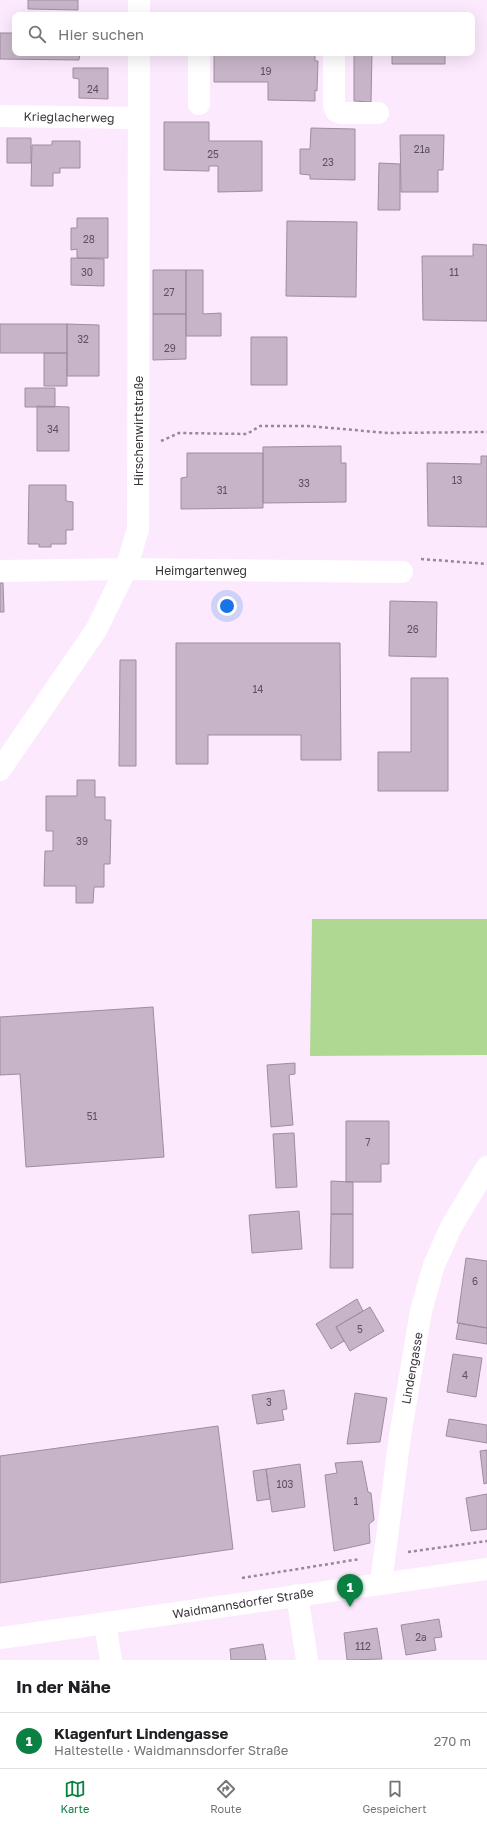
<!DOCTYPE html>
<html lang="de">
<head>
<meta charset="utf-8">
<style>
  :root { --surface:#fff; --page:#f2f2f2; --text:#202124; --muted:#757577; --line:#e0e0e0; --accent:#0b8043 }
  body { margin:0; font-family:"Golos Text",sans-serif; background:var(--page); color:var(--text) }
  .you { position:absolute; left:227px; top:606px; width:14px; height:14px; margin:-10px; border:3px solid #fff; border-radius:50%; background:#1a73e8; box-shadow:0 0 0 6px #1a73e833 }
  .badge { display:grid; place-items:center; width:26px; height:26px; border-radius:50%; background:var(--accent); color:#fff; font-size:13px; font-weight:700 }
  .pin { position:absolute; translate:-50% -33px; filter:drop-shadow(0 1px 2px #0008) }
  .pin::after { content:''; position:absolute; top:21px; width:14px; height:12px; background:inherit; clip-path:polygon(0 0,100% 0,50% 100%) }
  .list { margin:0; padding:0; list-style:none }
  h2 { display:flex; justify-content:space-between; align-items:center; height:52px; margin:0; padding:0 16px; font-size:17px }
  h2 small { font-size:13px; font-weight:400; color:var(--muted) }
  .list li { display:grid; grid-template-columns:26px 1fr auto; gap:12px; align-items:center; box-sizing:border-box; height:56px; padding:0 16px; border-top:1px solid var(--line) }
  .list b { display:block; font-size:15px; white-space:nowrap }
  .list p { margin:0; font-size:13px; white-space:nowrap; color:var(--muted) }
  .list em { font-size:13px; font-style:normal; color:var(--muted) }
  .icon { flex:none; width:22px; height:22px; fill:none; stroke:currentColor; stroke-width:2; stroke-linecap:round; stroke-linejoin:round }
  .map { position:relative; flex:none; width:487px; height:1660px; overflow:hidden }
  .search { position:absolute; background:var(--surface); box-shadow:0 4px 16px #0002; left:12px; right:12px; top:12px; height:44px; display:flex; align-items:center; gap:10px; box-sizing:border-box; padding:0 14px; border-radius:8px; color:var(--muted); font-size:15px }
  .sheet { height:108px; background:var(--surface) }
  nav { display:flex; justify-content:space-around; align-items:center; box-sizing:border-box; height:56px; border-top:1px solid var(--line); background:var(--surface); font-size:11px; color:var(--muted) }
  nav a { display:grid; justify-items:center; gap:2px }
  nav .on { color:var(--accent) }
  .map>svg:first-child { display:block }
  .green { fill:#afd993 }
  .building { fill:#c7b4c8; stroke:#9e8c9f }
  .lines { fill:none; stroke-linecap:round; stroke-linejoin:round }
  .path { stroke:#968997; stroke-width:2.5; stroke-dasharray:3 3; stroke-linecap:butt }
  .minor { stroke:#fff; stroke-width:22 }
  .labels { text-anchor:middle; dominant-baseline:central; stroke-width:4; stroke-linejoin:round; paint-order:stroke }
  .number-label { font-size:10px; fill:#5c525e }
  .street-label { font-size:12px; fill:#39323a; stroke:#fff }
</style>
</head>
<body>
<div class="map">
<svg width="487" height="1660" viewBox="0 0 487 1660">
  <rect width="100%" height="100%" fill="#fce9fd"/>
  <path class="green" d="M312,919H487V1055L310,1056Z"/>
  <path class="building" d="M28,0H78V10L28,9Z
    M0,33H15V53H80L79,60L0,59Z
    M214,53H315V61H318L317,91L315,90V101L268,100V82H214Z
    M354,53H372L371,102L354,101Z
    M392,53H445V64H392Z
    M73,68H108V99L79,98V79L73,78Z
    M164,122H209V141H262V191L218,192V166H209V171L164,170Z
    M311,128L355,129V180L310,179V175L300,174V149H310Z
    M400,135H444L443,170H438V192H401Z
    M7,138H31V163H7Z
    M52,141H80V168H60V173H53V186H31L32,145H52Z
    M379,163L400,164V210H378Z
    M77,218H108V258H77V249L71,250V228H77Z
    M287,221L357,222L356,297L286,296Z
    M473,244L487,245V321L423,320L422,256H473Z
    M71,258L104,259V286L71,285Z
    M153,270H186V314H153Z
    M186,270H203V314L221,313V336H186Z
    M153,314H186V359L153,360Z
    M0,324H67V353H0Z
    M67,324L99,325V376H67Z
    M251,337H287V385H251Z
    M44,353H67V386H44Z
    M25,388H55V407H25Z
    M37,406L69,407V451H37Z
    M341,446V463H346V502L263,503V447Z
    M187,453H263V508L181,509V478L187,477Z
    M481,456H487V527L428,526L427,463L481,464Z
    M29,485H66V501L73,502V530H66V544H51V547H39V544H28Z
    M0,583H3L4,612H0Z
    M390,601L437,602L436,657L389,656Z
    M176,643H340L341,760H301V735H208V764H176Z
    M120,660H136V766H119Z
    M411,678H448V791H378V752H411Z
    M77,780H95V797H105V820H111L110,864H104V887H94L93,903H76V886H44L45,851H53V831H46V796H77Z
    M153,1007L164,1157L26,1167L20,1074L0,1075V1017Z
    M295,1063V1074L289,1075L293,1125L271,1127L267,1065Z
    M346,1121H389V1164H381V1182H346Z
    M294,1133L297,1187L276,1188L273,1134Z
    M331,1181L353,1182V1214H331Z
    M299,1211L302,1249L252,1253L249,1215Z
    M331,1214H353V1268H330Z
    M466,1258L487,1261V1328L457,1323Z
    M357,1299L363,1311L336,1327L344,1341L331,1349L316,1324Z
    M370,1307L384,1331L350,1351L336,1327Z
    M459,1323L487,1328V1344L456,1339Z
    M453,1354L482,1358L476,1397L447,1392Z
    M284,1390L287,1409L282,1410L284,1420L257,1424L252,1395Z
    M355,1393L387,1398L380,1442L347,1444Z
    M449,1419L487,1425V1443L446,1436Z
    M218,1426L233,1549L0,1583V1456Z
    M487,1450V1483L484,1484L480,1451Z
    M362,1461L368,1492L371,1493L374,1520L369,1524L370,1543L334,1551L325,1475L337,1473L335,1463Z
    M300,1464L305,1507L272,1512L266,1469Z
    M266,1469L270,1499L257,1501L253,1471Z
    M487,1494V1529L471,1531L466,1498Z
    M439,1619L442,1637L434,1638L436,1650L406,1655L401,1625Z
    M377,1628L382,1659L347,1660L344,1633Z
    M263,1644L266,1660H231L230,1649Z"/>
  <g class="lines">
    <path class="path" d="M161,441L179,433L247,434L260,426H308L388,433L487,432
      M421,559L487,564
      M408,1552L487,1541
      M242,1578L360,1559"/>
    <path class="minor" d="M139,0V15
      M334,53V105L336,111L341,113H378
      M199,104V53
      M0,116L138,118
      M0,571L126,569L402,572
      M0,770L96,630L126,569L138,529L139,53
      M381,1583L400,1436L421,1311L434,1265L451,1227L487,1167
      M297,1595L307,1660
      M105,1624L111,1660
      M0,1638L487,1569"/>
  </g>
  <g class="labels">
    <g class="number-label">
      <text x="266" y="71">19</text>
      <text x="93" y="89">24</text>
      <text x="422" y="149">21a</text>
      <text x="213" y="154">25</text>
      <text x="328" y="162">23</text>
      <text x="89" y="239">28</text>
      <text x="87" y="272">30</text>
      <text x="454" y="272">11</text>
      <text x="169" y="292">27</text>
      <text x="83" y="339">32</text>
      <text x="170" y="348">29</text>
      <text x="53" y="429">34</text>
      <text x="457" y="480">13</text>
      <text x="304" y="483">33</text>
      <text x="222" y="490">31</text>
      <text x="413" y="629">26</text>
      <text x="258" y="689">14</text>
      <text x="82" y="841">39</text>
      <text x="92" y="1116">51</text>
      <text x="368" y="1142">7</text>
      <text x="475" y="1281">6</text>
      <text x="360" y="1329">5</text>
      <text x="465" y="1375">4</text>
      <text x="269" y="1402">3</text>
      <text x="285" y="1484">103</text>
      <text x="356" y="1501">1</text>
      <text x="421" y="1637">2a</text>
      <text x="363" y="1646">112</text>
    </g>
    <g class="street-label">
      <text transform="translate(69 117) rotate(1)">Krieglacherweg</text>
      <text transform="translate(138 431) rotate(-90)">Hirschenwirtstraße</text>
      <text x="201" y="570">Heimgartenweg</text>
      <text transform="translate(412 1368) rotate(-80)">Lindengasse</text>
      <text transform="translate(243 1603) rotate(-9)">Waidmannsdorfer Straße</text>
    </g>
  </g>
</svg>
<div class="you"></div>
<div class="pin badge" style="left:350px;top:1607px">1</div>
<div class="search"><svg class="icon" aria-label="search" viewBox="0 0 24 24"><circle cx="10" cy="10" r="6"/><path d="M15 15l6 6"/></svg>Hier suchen</div>
</div>
<section class="sheet">
<h2>In der Nähe<small></small></h2>
<ul class="list">
<li><span class="badge">1</span><div><b>Klagenfurt Lindengasse</b><p>Haltestelle · Waidmannsdorfer Straße</p></div><em>270 m</em></li>
</ul>
</section>
<nav>
<a class="on"><svg class="icon" aria-label="map" viewBox="0 0 24 24"><path d="M3 6l6-2 6 2 6-2v14l-6 2-6-2-6 2zM9 4v14M15 6v14"/></svg>Karte</a>
<a><svg class="icon" aria-label="directions" viewBox="0 0 24 24"><path d="M12 3l9 9-9 9-9-9zM9 14v-3h6M13 9l2 2-2 2"/></svg>Route</a>
<a><svg class="icon" aria-label="saved" viewBox="0 0 24 24"><path d="M7 4h10v16l-5-4-5 4z"/></svg>Gespeichert</a>
</nav>
</body>
</html>
